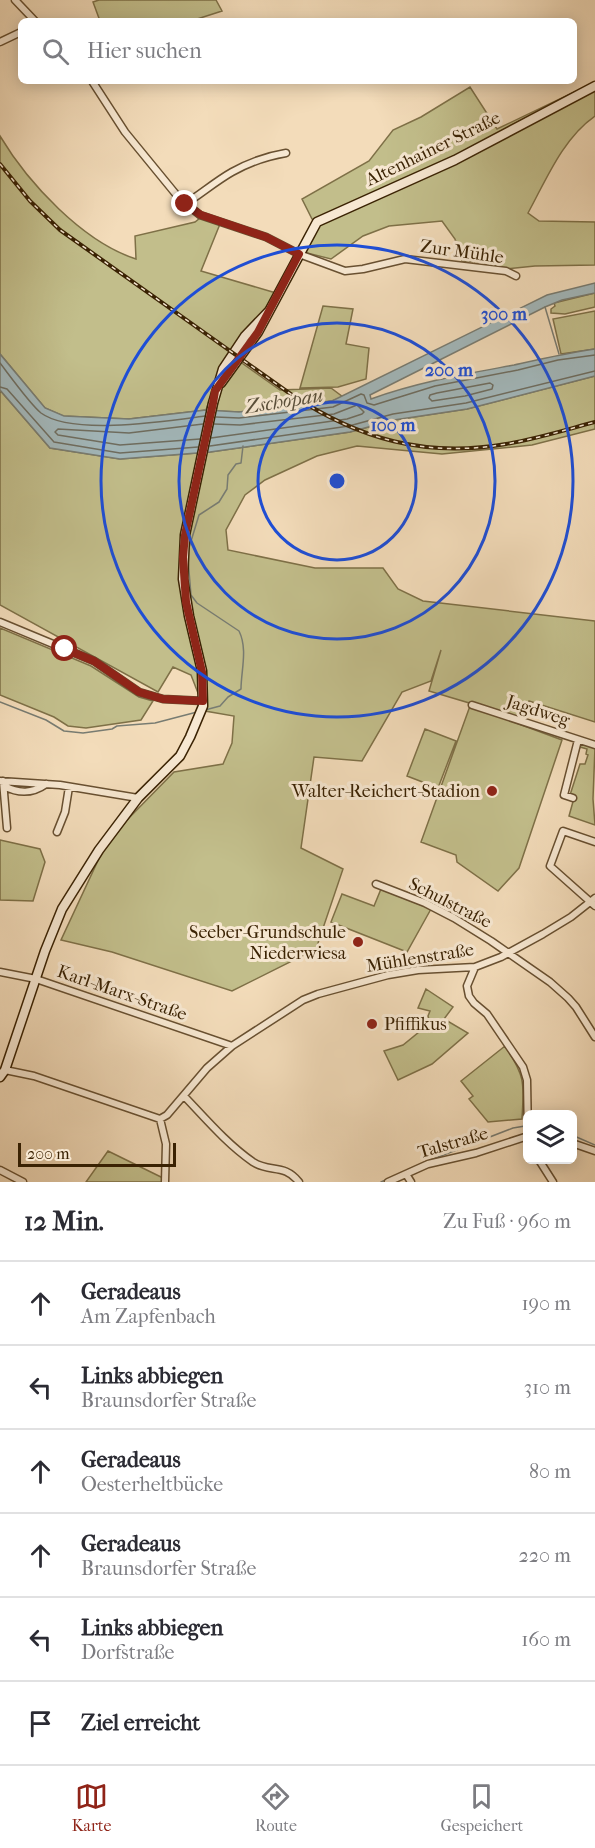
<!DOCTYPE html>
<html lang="de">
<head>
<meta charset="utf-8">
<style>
  :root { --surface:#fff; --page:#f2f2f3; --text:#2b2b33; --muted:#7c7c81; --line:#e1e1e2; --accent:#8f2418 }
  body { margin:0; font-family:"IM FELL French Canon",serif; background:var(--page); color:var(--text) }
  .controls { position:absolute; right:18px; bottom:18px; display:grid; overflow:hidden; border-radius:9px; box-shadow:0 3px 15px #0003 }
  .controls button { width:54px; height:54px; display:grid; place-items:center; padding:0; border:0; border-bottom:2px solid var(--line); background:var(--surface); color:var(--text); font:30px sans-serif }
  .scale { position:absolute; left:18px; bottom:15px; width:158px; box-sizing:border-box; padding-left:6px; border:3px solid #3a2203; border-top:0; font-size:16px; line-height:21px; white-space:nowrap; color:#3a2203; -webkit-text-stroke:4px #f7e8d2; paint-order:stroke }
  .stop { position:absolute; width:18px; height:18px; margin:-14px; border:4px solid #8f2418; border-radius:50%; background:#fff }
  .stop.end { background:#8f2418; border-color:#fff; box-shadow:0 2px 6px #0008 }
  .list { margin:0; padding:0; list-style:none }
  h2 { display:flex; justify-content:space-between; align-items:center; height:78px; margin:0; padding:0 24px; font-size:26px }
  h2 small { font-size:20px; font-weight:400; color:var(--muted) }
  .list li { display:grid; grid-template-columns:39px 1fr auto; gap:18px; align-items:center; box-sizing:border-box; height:84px; padding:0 24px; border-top:2px solid var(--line) }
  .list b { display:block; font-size:22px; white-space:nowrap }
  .list p { margin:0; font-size:20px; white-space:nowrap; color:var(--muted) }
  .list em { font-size:20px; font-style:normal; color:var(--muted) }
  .icon { flex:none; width:33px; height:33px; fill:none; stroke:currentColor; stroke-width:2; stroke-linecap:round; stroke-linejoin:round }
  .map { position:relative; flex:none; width:595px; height:1182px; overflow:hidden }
  .search { position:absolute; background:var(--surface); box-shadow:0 3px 15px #0003; left:18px; right:18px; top:18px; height:66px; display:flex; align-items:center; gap:15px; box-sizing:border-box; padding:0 21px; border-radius:9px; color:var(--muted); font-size:22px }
  .sheet { height:582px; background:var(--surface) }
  nav { display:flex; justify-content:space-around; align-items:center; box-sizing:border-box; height:84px; border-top:2px solid var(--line); background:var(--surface); font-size:16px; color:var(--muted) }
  nav a { display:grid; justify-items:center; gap:3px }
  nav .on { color:var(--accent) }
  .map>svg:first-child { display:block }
  .green { fill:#c2be8b; stroke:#7e7047; stroke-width:1.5 }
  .water { fill:#a2b8bc; stroke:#787c72; stroke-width:1.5 }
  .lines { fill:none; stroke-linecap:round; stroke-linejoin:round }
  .shore { stroke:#6e6d60; stroke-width:1.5 }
  .stream { stroke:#787c72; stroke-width:1.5 }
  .street-casing { stroke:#685031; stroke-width:9 }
  .secondary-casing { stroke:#3a2203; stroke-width:11 }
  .street { stroke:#f7e8d2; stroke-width:6 }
  .secondary { stroke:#f7e8d2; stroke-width:8 }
  .rail-casing { stroke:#3a2203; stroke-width:4 }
  .rail { stroke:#f7e8d2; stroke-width:1.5; stroke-dasharray:4.5; stroke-linecap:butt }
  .route { stroke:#8f2418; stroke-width:8 }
  .ring { fill:none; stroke:#1d4ed8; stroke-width:3 }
  .poi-dot { fill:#8f2418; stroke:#f7e8d2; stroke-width:2 }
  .labels { text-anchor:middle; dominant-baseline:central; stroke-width:6; stroke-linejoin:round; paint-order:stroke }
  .street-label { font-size:18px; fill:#3a2203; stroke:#f7e8d2 }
  .poi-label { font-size:18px; fill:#3a2203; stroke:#f7e8d2; text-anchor:end }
  .water-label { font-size:20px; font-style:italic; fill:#594f3a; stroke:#f7e8d2 }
  .centre { fill:#1d4ed8; stroke:#f7e8d2; stroke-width:3 }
  .ring-label { font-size:18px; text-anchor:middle; font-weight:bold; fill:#1d4ed8; stroke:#f7e8d2; stroke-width:6; stroke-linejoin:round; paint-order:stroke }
</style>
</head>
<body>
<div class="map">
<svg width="595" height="1182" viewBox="0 0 595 1182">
  <rect width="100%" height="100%" fill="#f3dcba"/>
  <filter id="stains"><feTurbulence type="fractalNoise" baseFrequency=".00333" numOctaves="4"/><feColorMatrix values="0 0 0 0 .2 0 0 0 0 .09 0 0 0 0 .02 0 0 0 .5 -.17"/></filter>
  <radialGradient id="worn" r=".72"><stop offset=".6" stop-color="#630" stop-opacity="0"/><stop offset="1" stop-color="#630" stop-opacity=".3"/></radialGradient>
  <path class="green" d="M99,0H216L222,11L191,21H100L93,2Z
    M595,82V116C563,138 546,180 528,213L539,221L595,222V265L535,266L505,269L481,262L462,261L455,239L442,221L389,226L363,236L331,259L303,252L320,223L312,219L302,199L369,161L393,130L421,117L470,87L497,129Z
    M0,136C28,183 83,242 136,259L135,236L195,222L200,218L220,224L201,271L276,293L217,378L206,410L129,419L63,416L45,408L0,354Z
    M595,293V307L565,314L551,313V309L555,306L554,303Z
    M323,306L353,309L346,344L369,348L366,379L338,387L300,388Z
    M595,311V349L561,354L553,319Z
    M239,361L280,390L331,388L343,397L332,401L239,412L216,411L222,385Z
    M595,376V429L532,445L442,454L357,446L317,456L265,480L245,495L226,530L228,550L315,568H383L398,589L423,601L595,621V722L529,701L523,719L429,691L441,650L431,681L402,692L362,761L314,757L301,848L343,869L316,949L232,991L112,952L61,940L102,852L126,821L174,772L223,764L232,743L234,716L205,711L191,675L173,667L158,692L0,605V390L50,448L120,459L210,452L350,432L394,420L467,409Z
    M0,628L91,666L139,697L153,701L141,720L86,728L68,726L54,717L0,695Z
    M470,706L562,740L519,868L498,891L457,862L456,855L421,842Z
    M425,729L456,741L438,788L407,776Z
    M580,742L595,747L593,799L595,825L569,816L574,798L570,795L580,764H585L588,755L586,754L587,749L580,747L576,759Z
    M0,840L40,849L45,862L33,901L0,900Z
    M381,889L431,909L407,952L331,922L342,894L374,906Z
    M426,989L453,1007L444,1019L468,1033L432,1064L398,1080L384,1051L403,1045L430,1023L428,1016L430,1011L418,1008Z
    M505,1046C526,1077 524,1084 522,1119L488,1122L469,1099L473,1096L461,1081Z
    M108,1151L163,1178L162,1182H86Z"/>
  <path class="water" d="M595,283V293L562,300L545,307L370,395L371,399C418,382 466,374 514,365C541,359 567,353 595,349V376L467,409L394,420L350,432L210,452L120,459L50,448L0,390V354L45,408L64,416L129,419L206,410L239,412L332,401L547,295Z"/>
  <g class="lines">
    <path class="shore" d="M0,363C10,376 30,404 41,413C72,436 167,421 205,416
      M490,383L493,385L492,389L465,396L432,401L429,398L430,395L437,393Z
      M0,387L7,389L54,442L120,453L198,447
      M216,417L239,418L333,407L361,394L364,395L367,403L374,405L435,386L518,370L558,360L595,355
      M211,438L347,419L362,414L364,412L357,405L334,414L240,425L214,424
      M200,439L120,445L58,435L55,432L58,429L129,433L203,424
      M210,446L349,426L393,414L466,403L595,371"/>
    <path class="stream" d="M545,307L559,354
      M188,551L199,515L219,502L227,489L228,475L236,464L241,463L243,446
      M188,559L191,595L197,603L239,631C248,649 241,671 241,689L228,697L220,706L205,710
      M0,702L46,720L64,731L83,733L112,729L117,726L155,723L197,712
      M572,1135L595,1145
      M428,1161L513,1128L525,1126
      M381,1182L421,1164"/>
    <defs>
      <path id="street" d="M15,0L35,21
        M0,42L21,32
        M92,81L125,132L179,198L200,215L266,237L299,254L345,271L363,269L405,259L506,271L516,276
        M185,204C201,194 216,181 232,172C248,163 268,156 286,153
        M0,622L94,661L139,692L163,699L203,701
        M472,705L595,745
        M0,781L60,785L138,798
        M3,781L7,828
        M4,786C19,794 32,794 46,784
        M573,798L564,795L578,740
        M57,832L65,812L69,787
        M595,842L563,831L550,866L595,906
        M376,884L425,903L454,918L491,941L550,982L568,998L576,1007L595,1037
        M475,967L467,986L469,996L474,1003L487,1014L523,1067L527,1080L528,1138
        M0,972L36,979L232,1046
        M5,1070L34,1076L160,1119L167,1115L207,1068L232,1046L303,1000L318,994L388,975L418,970L475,967L501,957L543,934L571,917L595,898
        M184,1096C205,1118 227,1144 253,1162C270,1173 284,1163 299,1182
        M160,1119L166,1144L165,1182
        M572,1143L595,1151
        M539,1160L553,1182
        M0,1170L23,1182
        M406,1174L411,1182
        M388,1182L428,1164L476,1153L528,1136"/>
      <path id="secondary" d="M221,383L258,332L317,222L455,160L595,86
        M0,1077L5,1070L45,951L62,909L99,850L138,798L180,756L190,737L203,706L202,671L189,616L183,579L185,535L213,403L223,369L245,336L269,311"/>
    </defs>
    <use href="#street" class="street-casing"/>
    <use href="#secondary" class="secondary-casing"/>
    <use href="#street" class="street"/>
    <use href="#secondary" class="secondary"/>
    <defs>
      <path id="rail" d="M0,164L30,201L60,230L292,395C359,439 425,458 506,444C536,439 565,430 595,422"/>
    </defs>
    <use href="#rail" class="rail-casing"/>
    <use href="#rail" class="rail"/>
  </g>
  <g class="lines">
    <path class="route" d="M65,649L94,661L139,692L149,695L163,699L203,701L202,672L186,602L183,557L185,535L213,403L215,391L258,332L299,254L266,237L201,215L185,204"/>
  </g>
  <g class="ring">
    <circle cx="337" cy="481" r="79"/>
    <circle cx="337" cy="481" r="158"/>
    <circle cx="337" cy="481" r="236"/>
  </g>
  <g class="poi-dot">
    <circle cx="492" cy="791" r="6"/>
    <circle cx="358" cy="942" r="6"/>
    <circle cx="372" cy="1024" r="6"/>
  </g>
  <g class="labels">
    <g class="street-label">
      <text transform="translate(433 149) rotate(-26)">Altenhainer Straße</text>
      <text transform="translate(462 252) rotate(8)">Zur Mühle</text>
      <text transform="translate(538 711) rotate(18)">Jagdweg</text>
      <text transform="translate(450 903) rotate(27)">Schulstraße</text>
      <text transform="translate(420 958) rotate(-9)">Mühlenstraße</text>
      <text transform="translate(122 993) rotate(19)">Karl-Marx-Straße</text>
      <text transform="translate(453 1143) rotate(-16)">Talstraße</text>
    </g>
    <g class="poi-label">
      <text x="480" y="791">Walter-Reichert-Stadion</text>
      <text x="346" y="932">Seeber-Grundschule<tspan x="346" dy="21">Niederwiesa</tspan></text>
      <text x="384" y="1024" text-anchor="start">Pfiffikus</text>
    </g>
    <g class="water-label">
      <text transform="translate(284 401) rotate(-9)">Zschopau</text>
    </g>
  </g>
  <circle cx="337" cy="481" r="9" class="centre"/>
  <g class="ring-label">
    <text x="504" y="320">300 m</text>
    <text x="449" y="376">200 m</text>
    <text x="393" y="431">100 m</text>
  </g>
  <rect width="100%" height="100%" filter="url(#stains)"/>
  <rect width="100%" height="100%" fill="url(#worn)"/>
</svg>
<div class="controls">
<button><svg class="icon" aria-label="layers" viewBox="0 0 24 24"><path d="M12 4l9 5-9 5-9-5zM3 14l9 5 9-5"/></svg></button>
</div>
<div class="scale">200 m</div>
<div class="stop" style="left:65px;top:649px"></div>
<div class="stop end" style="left:185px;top:204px"></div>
<div class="search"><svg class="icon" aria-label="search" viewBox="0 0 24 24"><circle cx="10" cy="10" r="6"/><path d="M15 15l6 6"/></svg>Hier suchen</div>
</div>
<section class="sheet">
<h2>12 Min.<small>Zu Fuß · 960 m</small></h2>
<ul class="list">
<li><svg class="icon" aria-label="ahead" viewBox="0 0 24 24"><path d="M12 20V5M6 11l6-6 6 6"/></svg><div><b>Geradeaus</b><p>Am Zapfenbach</p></div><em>190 m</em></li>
<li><svg class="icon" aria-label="left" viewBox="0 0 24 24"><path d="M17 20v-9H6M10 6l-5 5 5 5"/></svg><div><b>Links abbiegen</b><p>Braunsdorfer Straße</p></div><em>310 m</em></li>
<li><svg class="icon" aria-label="ahead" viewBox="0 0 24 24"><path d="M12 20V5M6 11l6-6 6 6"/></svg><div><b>Geradeaus</b><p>Oesterheltbücke</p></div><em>80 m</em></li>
<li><svg class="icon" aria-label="ahead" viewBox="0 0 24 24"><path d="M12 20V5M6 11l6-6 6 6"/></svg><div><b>Geradeaus</b><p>Braunsdorfer Straße</p></div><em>220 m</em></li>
<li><svg class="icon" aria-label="left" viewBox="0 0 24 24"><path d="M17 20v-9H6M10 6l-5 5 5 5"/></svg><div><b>Links abbiegen</b><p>Dorfstraße</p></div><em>160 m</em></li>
<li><svg class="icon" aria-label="arrive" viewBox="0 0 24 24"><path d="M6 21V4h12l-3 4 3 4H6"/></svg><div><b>Ziel erreicht</b></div></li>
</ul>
</section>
<nav>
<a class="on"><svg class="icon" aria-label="map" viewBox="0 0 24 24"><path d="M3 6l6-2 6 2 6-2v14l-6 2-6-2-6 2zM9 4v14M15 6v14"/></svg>Karte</a>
<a><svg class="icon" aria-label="directions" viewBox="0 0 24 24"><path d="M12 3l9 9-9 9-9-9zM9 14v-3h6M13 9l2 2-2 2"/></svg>Route</a>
<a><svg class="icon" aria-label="saved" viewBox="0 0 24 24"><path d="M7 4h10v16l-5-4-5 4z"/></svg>Gespeichert</a>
</nav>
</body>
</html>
